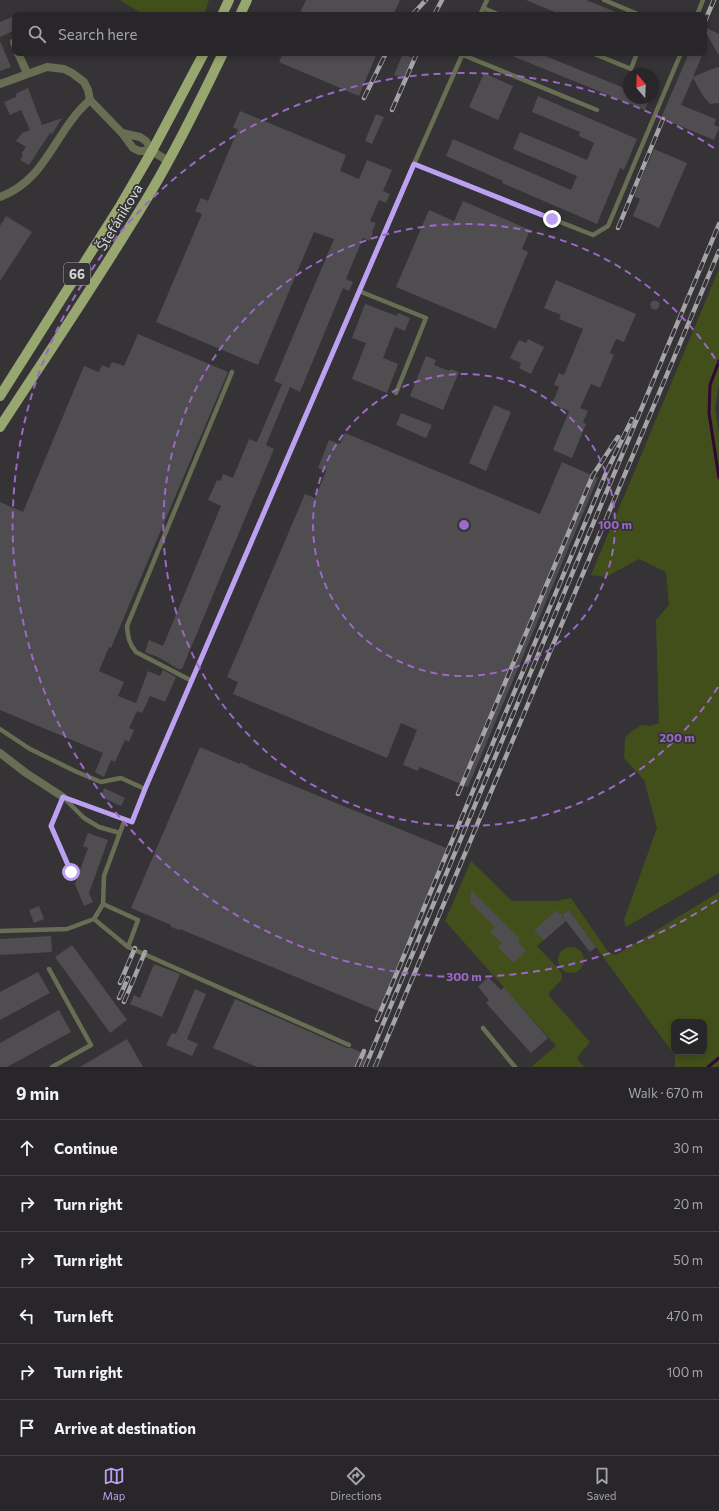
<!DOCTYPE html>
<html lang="en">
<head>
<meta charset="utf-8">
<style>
  :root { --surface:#282628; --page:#302e30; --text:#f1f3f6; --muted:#a5a5a8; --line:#444345; --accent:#bca0f2 }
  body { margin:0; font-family:Commissioner,sans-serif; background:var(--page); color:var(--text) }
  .controls { position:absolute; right:12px; bottom:12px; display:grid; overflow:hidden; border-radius:8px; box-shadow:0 2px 6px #0003 }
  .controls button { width:36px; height:36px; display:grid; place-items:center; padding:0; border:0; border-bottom:1px solid var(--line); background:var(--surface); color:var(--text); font:20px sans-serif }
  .compass { position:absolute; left:623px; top:68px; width:36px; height:36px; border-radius:50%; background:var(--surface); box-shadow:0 2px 6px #0003; rotate:341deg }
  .stop { position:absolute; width:12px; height:12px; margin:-9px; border:3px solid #bca0f2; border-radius:50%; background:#fff }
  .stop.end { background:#bca0f2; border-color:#fff; box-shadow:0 1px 4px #0008 }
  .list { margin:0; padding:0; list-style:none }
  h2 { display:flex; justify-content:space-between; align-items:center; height:52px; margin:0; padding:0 16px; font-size:17px }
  h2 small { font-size:13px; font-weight:400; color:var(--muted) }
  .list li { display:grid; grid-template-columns:26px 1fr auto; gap:12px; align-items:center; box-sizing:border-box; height:56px; padding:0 16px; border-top:1px solid var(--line) }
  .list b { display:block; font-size:15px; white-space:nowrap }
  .list em { font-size:13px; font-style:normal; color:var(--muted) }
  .icon { flex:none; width:22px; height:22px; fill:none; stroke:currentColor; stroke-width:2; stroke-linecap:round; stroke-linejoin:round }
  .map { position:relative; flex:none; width:719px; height:1067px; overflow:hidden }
  .search { position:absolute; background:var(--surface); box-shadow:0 2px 6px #0003; left:12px; right:12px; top:12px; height:44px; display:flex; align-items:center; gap:10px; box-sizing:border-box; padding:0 14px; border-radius:8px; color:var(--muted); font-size:15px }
  .sheet { height:388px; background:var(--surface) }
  nav { display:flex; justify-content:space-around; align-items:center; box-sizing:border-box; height:56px; border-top:1px solid var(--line); background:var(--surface); font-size:11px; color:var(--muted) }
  nav a { display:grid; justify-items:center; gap:2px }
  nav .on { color:var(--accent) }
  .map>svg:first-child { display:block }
  .green { fill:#424f1a; fill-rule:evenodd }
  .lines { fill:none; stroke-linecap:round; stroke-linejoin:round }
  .stream { stroke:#310735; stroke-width:3 }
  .building { fill:#4f4d4f }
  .lane { stroke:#676e53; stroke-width:4.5 }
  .street { stroke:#676e53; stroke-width:8 }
  .primary { stroke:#98a76f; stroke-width:10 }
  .rail-casing { stroke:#a5a4a6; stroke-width:4.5 }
  .rail { stroke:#353336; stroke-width:3; stroke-dasharray:9; stroke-linecap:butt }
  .route { stroke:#bca0f2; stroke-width:5 }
  .ring { fill:none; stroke:#9b68c7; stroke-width:2; stroke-dasharray:7 5 }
  .labels { text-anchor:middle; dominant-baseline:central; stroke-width:3.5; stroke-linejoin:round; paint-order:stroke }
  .shield { fill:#353336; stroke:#a6a5a7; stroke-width:1 }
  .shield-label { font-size:13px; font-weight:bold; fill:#d7d6d7 }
  .street-label { font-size:14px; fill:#d7d6d7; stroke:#353336 }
  .centre { fill:#9b68c7; stroke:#353336; stroke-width:2 }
  .ring-label { font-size:12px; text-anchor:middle; font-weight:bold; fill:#9b68c7; stroke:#353336; stroke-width:3.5; stroke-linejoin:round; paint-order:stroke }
</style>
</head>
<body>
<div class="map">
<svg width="719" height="1067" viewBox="0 0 719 1067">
  <rect width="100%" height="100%" fill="#353336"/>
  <path class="green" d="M120,0H209L204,15H144Z
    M719,269V383L715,408L719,433V873L626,927L624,920L657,828L644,780L624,758L625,738L632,731L642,725L650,726L659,723L656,620L669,605L666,572L639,559L606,577L591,575Z
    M471,861L512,901H556L571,898L608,952L616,955L719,892V1066L717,1067H675V1056L569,910L562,916L535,930L544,940L537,946L561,972L562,979L549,993V996L590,1042L577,1058L584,1067H531L556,1046L445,921ZM674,1022H704V1052H674Z
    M558 960a13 13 0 1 1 26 0a13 13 0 1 1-26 0Z"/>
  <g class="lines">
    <path class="stream" d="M719,361L710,385L709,413L719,478
      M708,1067L719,1058"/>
  </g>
  <path class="building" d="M306,0H400L393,15H299Z
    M526,0H586L623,15H562Z
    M15,16V30L0,37V22Z
    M704,27L719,34V56L704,29Z
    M0,41L11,67L0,71Z
    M283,53H377L359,96L279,62Z
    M403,53L412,58L403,79L394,75Z
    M505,53H538L629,90V98H650L645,110Z
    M689,53H703L693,77L712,69L719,67V103L710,104L703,96L693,78L681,105L716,119L714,125L719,127V128L714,140L661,118Z
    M484,73L513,86L498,120L469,107Z
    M28,88L42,125L62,118L52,134L50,133L29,165L20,160L23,155L21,154L26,147L16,141L22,133L30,130L21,110L10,115L4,102L16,97V94L19,92Z
    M538,96L637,139L624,170L620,168L597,224L502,183L503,181L446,156L453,139L571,190L577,176L513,149L520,132L587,160L594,143L579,136L580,132L532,112Z
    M240,111L346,155L340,171L359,179L367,160L392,170L383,191L390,194L386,203L379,200L370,221L376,223L372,232H373L370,241L363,238L346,279L353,282L349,291L343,288L300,392L290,387L266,445L274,449L182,669L181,668L180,670L158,657L145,652L149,640L163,646L221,506L208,500L217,480L221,481L223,474L233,478L249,439L257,442L282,384L274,381L334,239L314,232L258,365L156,322L202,214L195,211L201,198L208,201L238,129L233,128Z
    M376,114L384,117L372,144L365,141Z
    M654,149L687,163L659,228L633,216L640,199L634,196Z
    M463,201L530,230L522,249L528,252L496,329L396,287L429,210L454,221Z
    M6,216L32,232L0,281V226Z
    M556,280L636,314L624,342L616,339L610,353L614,355L600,388L591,384L580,408L588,411L583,422L586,424L572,458L553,450L569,411L552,404L559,387L554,385L559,373L564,375L583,329L559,319L561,315L544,308Z
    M650.5 305a4.5 4.5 0 1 1 9 0a4.5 4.5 0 1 1-9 0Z
    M365,304L397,316L398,313L410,318L405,331L395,327L383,358L398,364L387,393L352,379L366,343L352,338Z
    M138,334L228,372L111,648L109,647L99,671L124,682L118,696L136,703L148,671L160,676L163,670L176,677L165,702L150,696L142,713L137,711L129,728L134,730L129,742L125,740L115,762L111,760L104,777L95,772L103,753L0,710V502L23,512L84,366L99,372L102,365L109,368L112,362L124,366Z
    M528,339L544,347L531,374L519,368L521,363L510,358L519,340L526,343Z
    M426,356L436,360L434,365L449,371L450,369L459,372L443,410L410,396Z
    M494,405L511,412L486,471L469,463Z
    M401,413L432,425L426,438L396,425Z
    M345,433L540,514L562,462L598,478L468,787L420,767L418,771L403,765L417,730L401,723L387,758L233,694L238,682L227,677L305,494L315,498L326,471L318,468L329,440L340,444Z
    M200,747L240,764V762L249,766L248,767L451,850L383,1013L180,929L179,930L171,927V925L131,908Z
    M104,788L125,798L121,806L101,797Z
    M88,833L108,840L89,893L93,902L84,906L75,884L88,848L83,846Z
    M471,890L520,939L518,942L526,951L513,963L498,947L502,943L490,932L495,927L470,902Z
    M39,906L44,919L34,923L29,910Z
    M557,910L566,921L562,915L569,910L596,947L590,952L566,921L544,940L534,930Z
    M51,936L52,952L0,955V939Z
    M72,945L127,1020L110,1033L55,957Z
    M154,964L180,974L162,1017L130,1004L134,995L140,998Z
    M38,972L50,993L0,1020V992Z
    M488,977L501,990L504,987L548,1038L531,1053L486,1003L489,1000L478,987Z
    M195,989L206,994L187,1039L198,1044L192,1056L166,1045L172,1033L176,1034Z
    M235,999L347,1048H351L368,1055L362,1067H257L213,1048Z
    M59,1010L71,1032L7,1067H0V1043Z
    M127,1039L143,1067H80L122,1042Z"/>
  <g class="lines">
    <path class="lane" d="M604,0L640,15
      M483,8L500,15
      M480,15L487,0
      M697,15L703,0
      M463,53L414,164L593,235L608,226L681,53
      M592,53L631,69L637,53
      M463,55L597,110
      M359,291L426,318L396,393
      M192,681L136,652C129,644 128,637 127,626L232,372
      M0,729L30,749L77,772L101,782L121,778L145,789
      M63,797L132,822L145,789L414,164
      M63,797L51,826L71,872
      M64,798L84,818L99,827L120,833
      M103,904L138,920L128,947
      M94,919L128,947L349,1045
      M0,931L67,929L94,919L103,904L104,876L125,819
      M49,969L91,1045L52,1067
      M483,1028L515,1067"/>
    <path class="street" d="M14,42L15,45
      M18,53L27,73
      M0,84L47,67L64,69L72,73L84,82L88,90L90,100L122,133L133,148L139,151H152
      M122,133L140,137L146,141L152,151L168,161
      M0,197C48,179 54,131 90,100
      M0,753L26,773L63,797"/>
    <path class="primary" d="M222,15L229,0
      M240,15L247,0
      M0,396L119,208L152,151L204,53
      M0,427C51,349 104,271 152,190C178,146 201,99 223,53"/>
    <defs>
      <path id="rail" d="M412,15L426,0
        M434,15L442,0
        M704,23L714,0
        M364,98L386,53
        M392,110L417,53
        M618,228L663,119
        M458,794L593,475L618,437
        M120,983L135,948
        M119,998L128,978
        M124,1002L145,952
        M377,1020L606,473L632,419
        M357,1067L364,1051
        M365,1067L719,224
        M375,1067L719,251"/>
    </defs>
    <use href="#rail" class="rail-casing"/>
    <use href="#rail" class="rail"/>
  </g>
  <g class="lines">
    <path class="route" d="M71,872L51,826L63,797L132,822L145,789L414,164L552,219"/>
  </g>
  <g class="ring">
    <circle cx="464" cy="525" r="151"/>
    <path d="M718 687A301 301 0 1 1 718 363"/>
    <path d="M717 900A452 452 0 1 1 717 150"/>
  </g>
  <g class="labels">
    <rect class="shield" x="64" y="263" width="26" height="22" rx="3"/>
    <g class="shield-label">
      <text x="77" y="274">66</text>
    </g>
    <g class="street-label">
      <text transform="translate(119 217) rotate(-59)">Štefánikova</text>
    </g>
  </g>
  <circle cx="464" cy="525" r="6" class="centre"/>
  <g class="ring-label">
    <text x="615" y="529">100 m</text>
    <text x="677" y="742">200 m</text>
    <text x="464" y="981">300 m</text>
  </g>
</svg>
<div class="controls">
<button><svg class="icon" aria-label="layers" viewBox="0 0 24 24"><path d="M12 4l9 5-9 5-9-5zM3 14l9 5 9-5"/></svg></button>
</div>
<svg class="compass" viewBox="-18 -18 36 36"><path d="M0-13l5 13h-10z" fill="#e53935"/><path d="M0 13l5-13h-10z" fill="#a5a5a8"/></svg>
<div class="stop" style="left:71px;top:872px"></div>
<div class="stop end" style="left:552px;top:219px"></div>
<div class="search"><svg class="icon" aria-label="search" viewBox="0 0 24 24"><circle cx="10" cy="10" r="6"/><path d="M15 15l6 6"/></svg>Search here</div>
</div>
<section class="sheet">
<h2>9 min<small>Walk · 670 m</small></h2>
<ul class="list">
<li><svg class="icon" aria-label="ahead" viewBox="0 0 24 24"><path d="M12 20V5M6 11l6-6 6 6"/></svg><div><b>Continue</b></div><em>30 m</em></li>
<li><svg class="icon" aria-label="right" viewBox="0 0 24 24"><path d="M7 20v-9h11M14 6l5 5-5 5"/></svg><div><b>Turn right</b></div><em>20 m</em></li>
<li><svg class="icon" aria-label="right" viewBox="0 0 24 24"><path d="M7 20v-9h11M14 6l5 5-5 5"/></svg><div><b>Turn right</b></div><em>50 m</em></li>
<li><svg class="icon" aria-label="left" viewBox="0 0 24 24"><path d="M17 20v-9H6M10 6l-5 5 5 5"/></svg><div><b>Turn left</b></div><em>470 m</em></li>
<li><svg class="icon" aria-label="right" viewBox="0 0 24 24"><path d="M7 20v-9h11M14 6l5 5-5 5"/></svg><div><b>Turn right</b></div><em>100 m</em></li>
<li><svg class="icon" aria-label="arrive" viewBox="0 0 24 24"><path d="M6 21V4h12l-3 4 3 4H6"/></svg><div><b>Arrive at destination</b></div></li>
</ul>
</section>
<nav>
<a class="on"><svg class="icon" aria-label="map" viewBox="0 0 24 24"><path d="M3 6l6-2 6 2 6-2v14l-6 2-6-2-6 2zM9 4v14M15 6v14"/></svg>Map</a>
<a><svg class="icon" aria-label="directions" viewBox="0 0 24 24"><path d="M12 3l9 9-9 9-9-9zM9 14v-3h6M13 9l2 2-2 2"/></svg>Directions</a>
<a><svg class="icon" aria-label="saved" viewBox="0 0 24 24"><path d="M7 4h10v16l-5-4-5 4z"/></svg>Saved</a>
</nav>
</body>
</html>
